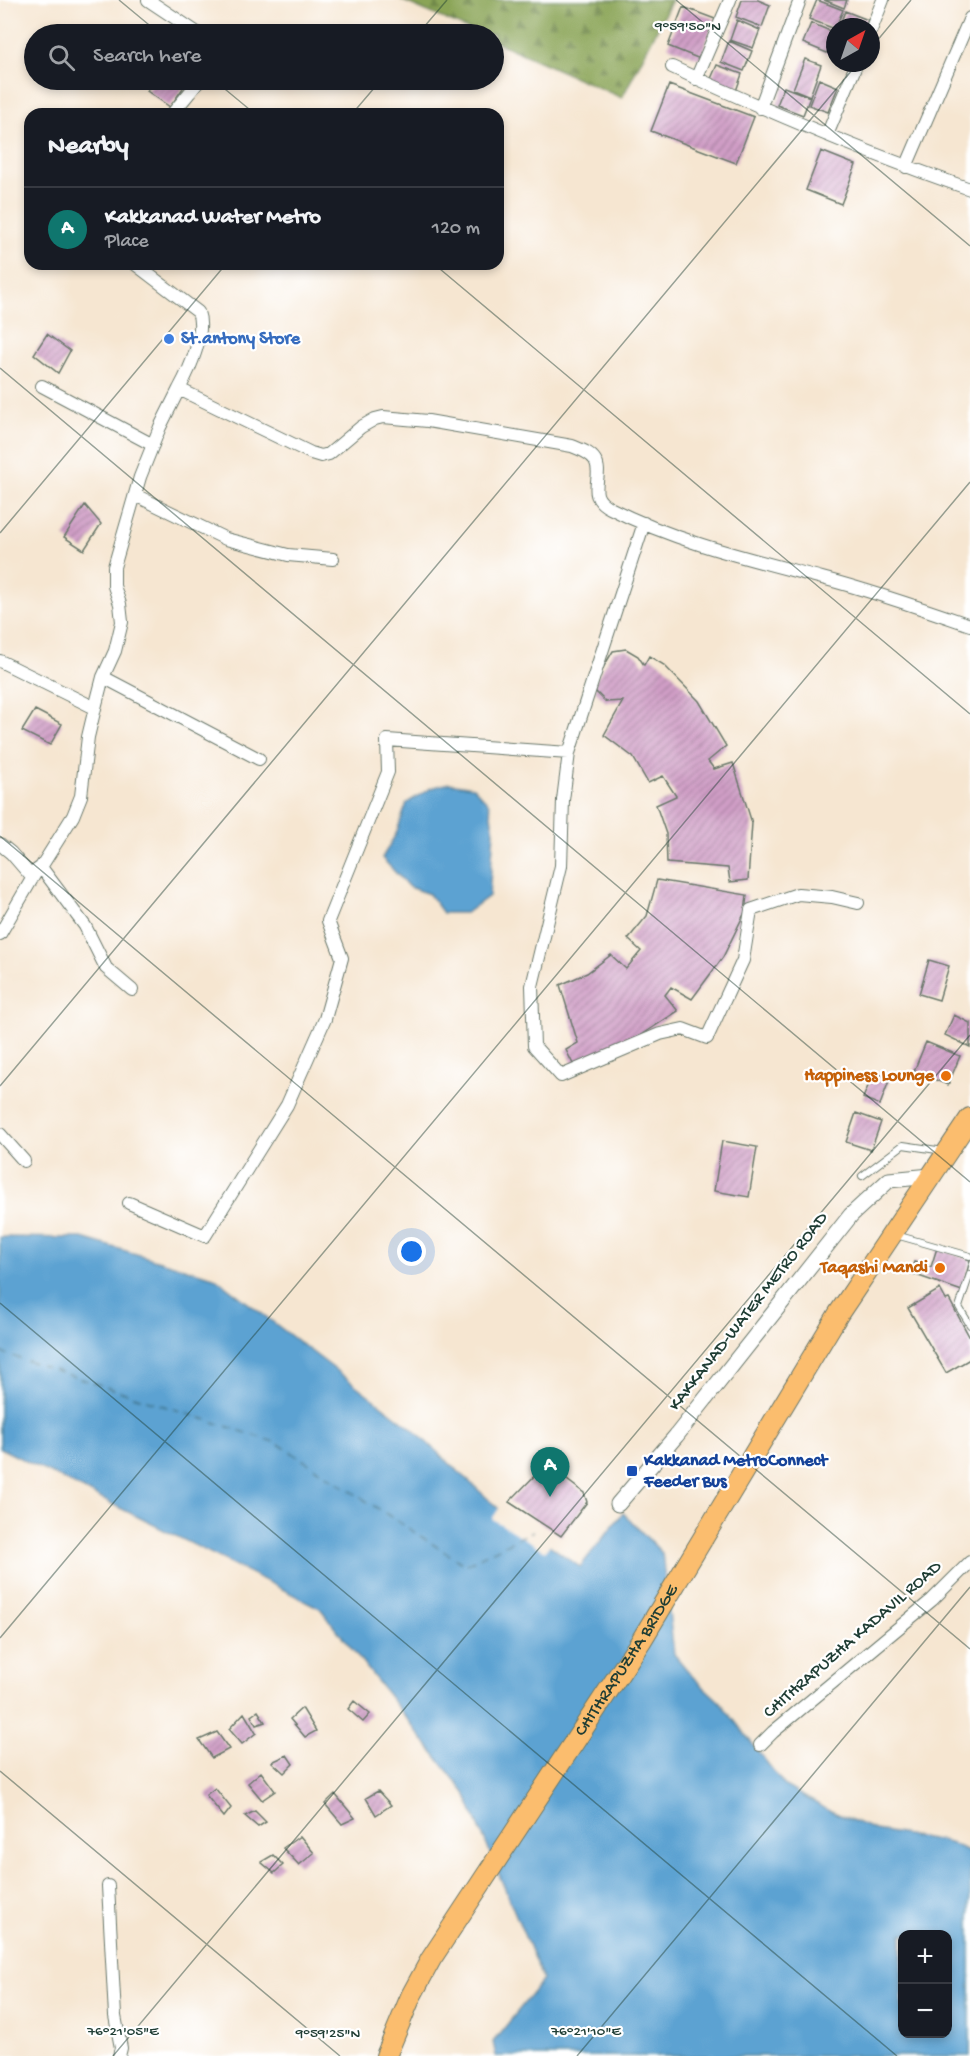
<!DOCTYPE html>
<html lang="en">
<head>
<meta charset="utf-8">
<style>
  :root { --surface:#171b24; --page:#242831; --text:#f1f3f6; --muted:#9ea1a6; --line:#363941; --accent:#0f766e }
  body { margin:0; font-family:"Gochi Hand",sans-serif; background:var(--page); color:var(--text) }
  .controls { position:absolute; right:18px; bottom:18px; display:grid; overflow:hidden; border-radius:12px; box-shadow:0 3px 9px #0003 }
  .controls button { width:54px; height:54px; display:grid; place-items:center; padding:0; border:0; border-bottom:2px solid var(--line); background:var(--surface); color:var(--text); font:30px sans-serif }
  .compass { position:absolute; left:826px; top:18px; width:54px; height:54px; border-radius:50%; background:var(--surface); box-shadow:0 3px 9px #0003; rotate:40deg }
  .you { position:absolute; left:412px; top:1252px; width:21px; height:21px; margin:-15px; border:4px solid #fff; border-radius:50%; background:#1a73e8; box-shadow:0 0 0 9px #1a73e833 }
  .badge { display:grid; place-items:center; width:39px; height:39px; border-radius:50%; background:var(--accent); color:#fff; font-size:20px; font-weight:700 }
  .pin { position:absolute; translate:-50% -50px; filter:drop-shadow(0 2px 3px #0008) }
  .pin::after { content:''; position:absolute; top:32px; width:21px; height:18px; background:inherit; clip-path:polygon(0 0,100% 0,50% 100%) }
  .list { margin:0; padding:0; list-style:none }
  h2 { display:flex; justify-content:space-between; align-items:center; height:78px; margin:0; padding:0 24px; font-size:26px }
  h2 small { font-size:20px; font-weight:400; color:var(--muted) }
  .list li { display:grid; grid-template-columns:39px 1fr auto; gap:18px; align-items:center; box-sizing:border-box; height:84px; padding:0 24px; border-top:2px solid var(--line) }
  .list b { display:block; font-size:22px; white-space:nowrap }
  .list p { margin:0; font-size:20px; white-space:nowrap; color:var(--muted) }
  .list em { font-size:20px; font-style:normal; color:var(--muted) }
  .icon { flex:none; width:33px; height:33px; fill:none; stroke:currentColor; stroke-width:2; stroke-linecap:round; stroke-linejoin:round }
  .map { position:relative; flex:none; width:970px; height:2056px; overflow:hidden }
  .search { position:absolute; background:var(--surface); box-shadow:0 3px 9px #0003; left:24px; top:24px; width:480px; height:66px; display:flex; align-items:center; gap:15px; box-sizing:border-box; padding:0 21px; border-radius:33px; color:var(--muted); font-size:22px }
  .panel { position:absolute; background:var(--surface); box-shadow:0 3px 9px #0003; left:24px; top:108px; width:480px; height:162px; border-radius:18px }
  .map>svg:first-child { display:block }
  .forest { fill:url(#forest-firs); stroke:#547045; stroke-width:1.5 }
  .water { fill:#5ca2d2; stroke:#3e7083; stroke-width:1.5; fill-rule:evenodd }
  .pier { fill:#f6e6d1 }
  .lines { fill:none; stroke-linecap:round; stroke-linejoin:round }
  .ferry { stroke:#34606b; stroke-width:1.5; stroke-dasharray:8 6; stroke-linecap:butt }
  .building { fill:url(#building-hatch) }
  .service-casing { stroke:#6a786b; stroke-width:8 }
  .minor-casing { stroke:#6a786b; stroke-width:14 }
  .tertiary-casing { stroke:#6a786b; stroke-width:17 }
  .primary-casing { stroke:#6a786b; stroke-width:22 }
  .service { stroke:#fff; stroke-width:6 }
  .minor { stroke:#fff; stroke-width:12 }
  .tertiary { stroke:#fff; stroke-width:15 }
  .primary { stroke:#fbbd6e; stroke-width:20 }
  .ticks { fill:none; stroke:#1f3d34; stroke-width:1.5; stroke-opacity:0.45 }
  .shop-dot { fill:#3f7fe0; stroke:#fff; stroke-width:2 }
  .food-dot { fill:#e8710a; stroke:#fff; stroke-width:2 }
  .transit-dot { fill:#1a4fb4; stroke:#fff; stroke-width:2 }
  .labels { text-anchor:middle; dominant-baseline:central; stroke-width:4.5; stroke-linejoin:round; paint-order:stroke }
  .shop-label { font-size:18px; font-weight:bold; fill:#366cbe; stroke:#fff; text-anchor:start }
  .food-label { font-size:18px; font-weight:bold; fill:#c56008; stroke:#fff; text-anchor:end }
  .street-label { font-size:18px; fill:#1f3d34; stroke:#fff }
  .transit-label { font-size:18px; font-weight:bold; fill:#164399; stroke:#fff; text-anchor:start }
  .ticks-label { font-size:15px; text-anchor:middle; fill:#1f3d34; stroke:#fff; stroke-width:4.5; stroke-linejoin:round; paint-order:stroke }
</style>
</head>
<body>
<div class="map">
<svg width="970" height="2056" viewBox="0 0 970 2056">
  <defs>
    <pattern id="forest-firs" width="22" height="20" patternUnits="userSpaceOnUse" patternTransform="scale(1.5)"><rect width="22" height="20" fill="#8aa456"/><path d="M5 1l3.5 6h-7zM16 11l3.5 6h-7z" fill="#708748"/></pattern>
    <pattern id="building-hatch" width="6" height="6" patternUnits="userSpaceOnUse" patternTransform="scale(1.5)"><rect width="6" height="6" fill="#d09ec6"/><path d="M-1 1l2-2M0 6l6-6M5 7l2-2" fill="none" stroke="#a882a2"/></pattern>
  </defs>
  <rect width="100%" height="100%" fill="#fff"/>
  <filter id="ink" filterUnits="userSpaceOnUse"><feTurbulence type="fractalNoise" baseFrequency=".0167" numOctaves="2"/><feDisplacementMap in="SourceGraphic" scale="12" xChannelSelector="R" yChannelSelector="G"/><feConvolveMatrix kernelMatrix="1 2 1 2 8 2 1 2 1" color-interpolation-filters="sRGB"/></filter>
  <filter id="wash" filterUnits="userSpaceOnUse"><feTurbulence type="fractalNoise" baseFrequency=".008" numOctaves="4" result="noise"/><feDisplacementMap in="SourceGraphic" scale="24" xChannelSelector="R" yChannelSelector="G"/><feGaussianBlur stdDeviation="1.35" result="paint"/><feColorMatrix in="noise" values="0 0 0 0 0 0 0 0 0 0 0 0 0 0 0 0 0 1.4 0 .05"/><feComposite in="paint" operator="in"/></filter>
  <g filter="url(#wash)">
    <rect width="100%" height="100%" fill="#f6e6d1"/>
    <path class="forest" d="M401,0H672L622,98L494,41V34H479Z"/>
    <path class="water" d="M449,783L473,787L489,804L494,832L489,896L466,913H443L429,894L409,887L382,858L396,834L407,803L431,788Z
      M0,1237L82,1238L214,1277L409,1426L499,1509L580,1567L623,1513L662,1553L674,1654L693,1677L720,1702L785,1786L826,1809L875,1830L938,1840L956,1845L970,1853V2056H496L493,2042L543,1980L465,1793L320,1608L0,1448ZM902,1934H948V2034H902Z"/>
    <path class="pier" d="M500,1507L551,1543L545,1551L492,1519Z"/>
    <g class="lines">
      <path class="ferry" d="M0,1352L277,1443L465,1565L533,1531"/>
    </g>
    <g id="blocks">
      <path class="building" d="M742,0H758L770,5L762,27L736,17Z
        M817,0L843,10L835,29L809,19Z
        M824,0H847L844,8Z
        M683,7L715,19L700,59L668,46Z
        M845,11L868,20L865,27H839Z
        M737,20L760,30L753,48L730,40Z
        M811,23L835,33L827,53L803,43Z
        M729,41L752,51L744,71L721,62Z
        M805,59L821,65L810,96L793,89Z
        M717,65L742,74L736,91L710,81Z
        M819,79L838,87L828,112L809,105Z
        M154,80H172L183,88L170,107L147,91Z
        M669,85L754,117L736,163L651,131Z
        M784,87L810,97L803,115L777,105Z
        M821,151L856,165L841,204L806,190Z
        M47,334L70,351L58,373L34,354Z
        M85,505L101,524L84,550L64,537Z
        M626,649L638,656L644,665L649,656L664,665L699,701L726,746L708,761L714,769L733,763L752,823L748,880L730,882L728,868L667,863L666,834L656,805L676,796L663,776L648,783L633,757L604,735L623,701L606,702L596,692L594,683L613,651Z
        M35,710L62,724L50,745L22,731Z
        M657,880L747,895L745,912L723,957L692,999L671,987L665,995L678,1011L627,1044L574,1066L566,1050L578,1043L560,985L587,973L611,955L626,969L641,951L628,939L647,916Z
        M929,960L949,966L939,1000L919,994Z
        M954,1015L970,1023V1047L945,1035Z
        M926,1042L960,1056L948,1085L914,1071Z
        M874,1072L890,1078L880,1105L863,1098Z
        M856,1113L881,1122L871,1150L846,1142Z
        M722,1141L757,1147L749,1197L714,1191Z
        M937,1248L970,1260L962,1291L910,1273L914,1262L931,1267Z
        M940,1289L946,1300L949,1299L970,1338V1359L946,1373L908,1308Z
        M546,1464L584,1493L587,1502L561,1536L509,1502Z
        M354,1701L370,1714L363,1722L348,1709Z
        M302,1708L316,1731L305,1737L290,1719Z
        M258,1711L265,1722L256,1725L251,1716Z
        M244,1713L256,1733L242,1744L229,1729Z
        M217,1732L229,1749L212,1758L199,1740Z
        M287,1755L293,1764L284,1773L272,1762Z
        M261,1772L275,1791L262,1800L248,1783Z
        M215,1788L231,1808L224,1817L206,1795Z
        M378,1791L391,1805L376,1815L366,1798Z
        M335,1794L355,1818L342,1824L325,1804Z
        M255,1811L266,1822L258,1827L245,1816Z
        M300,1836L314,1853L299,1865L283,1848Z
        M273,1855L283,1865L274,1873L261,1862Z"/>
    </g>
  </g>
  <g filter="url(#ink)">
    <use href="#blocks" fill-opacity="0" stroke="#6a786b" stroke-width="1.5"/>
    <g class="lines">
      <defs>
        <path id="service" d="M862,1176L903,1145L944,1151
          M896,1235L970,1256
          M970,1274L959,1307L970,1325"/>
        <path id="minor" d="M148,0L199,34
          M871,30L883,0
          M672,67C769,112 868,154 970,189
          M696,79L730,0
          M760,108L800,0
          M172,114L200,80
          M827,135L857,63
          M906,167L970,18
          M135,264L198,312C206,333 190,369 179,389L311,453L321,456L329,454L361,427L375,419L383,417L428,421L572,446C579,449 590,452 595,460C605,477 584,495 610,508C676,542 750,559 822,578C872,591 921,608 970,625
          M42,386L153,445
          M135,495L226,539L288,555L333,559
          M644,523L569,753L563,800L561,866L532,986L534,1046L561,1076L660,1034L683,1029L707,1038L743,960L751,910L798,894L832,897L858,903
          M0,661L95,708
          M103,677L259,759
          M0,844L11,853L30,875L41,867L73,816L81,796L88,737L95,708L103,677L115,651L122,622L120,604L114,586V567L140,477L160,427L179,389
          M41,867L85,926L106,968L132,990
          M0,934L36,872
          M0,1134L24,1161
          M129,1203L205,1236L287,1105L325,1019L342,958L328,921L388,772L387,740L569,753
          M760,1745L773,1732L932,1600L970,1562
          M108,1886L115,2016L121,2048L119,2056"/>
        <path id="tertiary" d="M618,1504L676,1436L851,1215L889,1180L931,1176"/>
        <g id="primary">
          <path id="s1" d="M386,2056L411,1996L431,1959L641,1641L839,1313L970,1118"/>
        </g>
      </defs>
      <use href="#service" class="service-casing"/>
      <use href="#minor" class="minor-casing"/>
      <use href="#tertiary" class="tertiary-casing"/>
      <use href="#primary" class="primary-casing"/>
      <use href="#service" class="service"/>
      <use href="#minor" class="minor"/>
      <use href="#tertiary" class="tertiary"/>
      <use href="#primary" class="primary"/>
    </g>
  </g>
  <path class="ticks" d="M119,0L160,34M676,0L970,246M418,34L447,0M871,48L911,0M214,80L255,114M352,114L381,80M434,264L970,714M0,368L970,1182M0,533L226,264M0,836L970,1649M0,1086L858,63M0,1303L897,2056M0,1638L970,482M0,1771L340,2056M113,2056L970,1035M577,2056L970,1587"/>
  <circle class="shop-dot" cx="169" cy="339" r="6"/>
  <g class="food-dot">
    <circle cx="946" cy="1076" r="6"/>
    <circle cx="940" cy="1268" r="6"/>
  </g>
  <rect class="transit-dot" x="626" y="1465" width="12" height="12" rx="3"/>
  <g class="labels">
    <g class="shop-label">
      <text x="181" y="339">St.antony Store</text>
    </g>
    <g class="food-label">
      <text x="934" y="1076">Happiness Lounge</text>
      <text x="928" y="1268">Taqashi Mandi</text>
    </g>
    <g class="street-label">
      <text transform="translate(749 1312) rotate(-52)">KAKKANAD-WATER METRO ROAD</text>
      <text transform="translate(853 1640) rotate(-41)">CHITHRAPUZHA KADAVIL ROAD</text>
      <text stroke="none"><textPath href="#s1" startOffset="464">CHITHRAPUZHA BRIDGE</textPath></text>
    </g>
    <g class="transit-label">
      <text x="644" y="1461">Kakkanad MetroConnect<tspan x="644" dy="21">Feeder Bus</tspan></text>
    </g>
  </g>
  <g class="ticks-label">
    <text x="688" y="30">9°59'50"N</text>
    <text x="123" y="2035">76°21'05"E</text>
    <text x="586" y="2035">76°21'10"E</text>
    <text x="328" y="2037">9°59'25"N</text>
  </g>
</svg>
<div class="controls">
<button>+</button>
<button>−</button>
</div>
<svg class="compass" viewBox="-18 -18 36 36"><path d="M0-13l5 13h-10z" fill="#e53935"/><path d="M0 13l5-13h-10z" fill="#9ea1a6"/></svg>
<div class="you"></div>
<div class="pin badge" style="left:550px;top:1497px">A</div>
<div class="search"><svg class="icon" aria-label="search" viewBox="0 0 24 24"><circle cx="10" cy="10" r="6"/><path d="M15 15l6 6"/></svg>Search here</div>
<section class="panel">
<h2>Nearby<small></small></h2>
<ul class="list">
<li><span class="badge">A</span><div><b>Kakkanad Water Metro</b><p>Place</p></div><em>120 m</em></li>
</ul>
</section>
</div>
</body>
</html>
